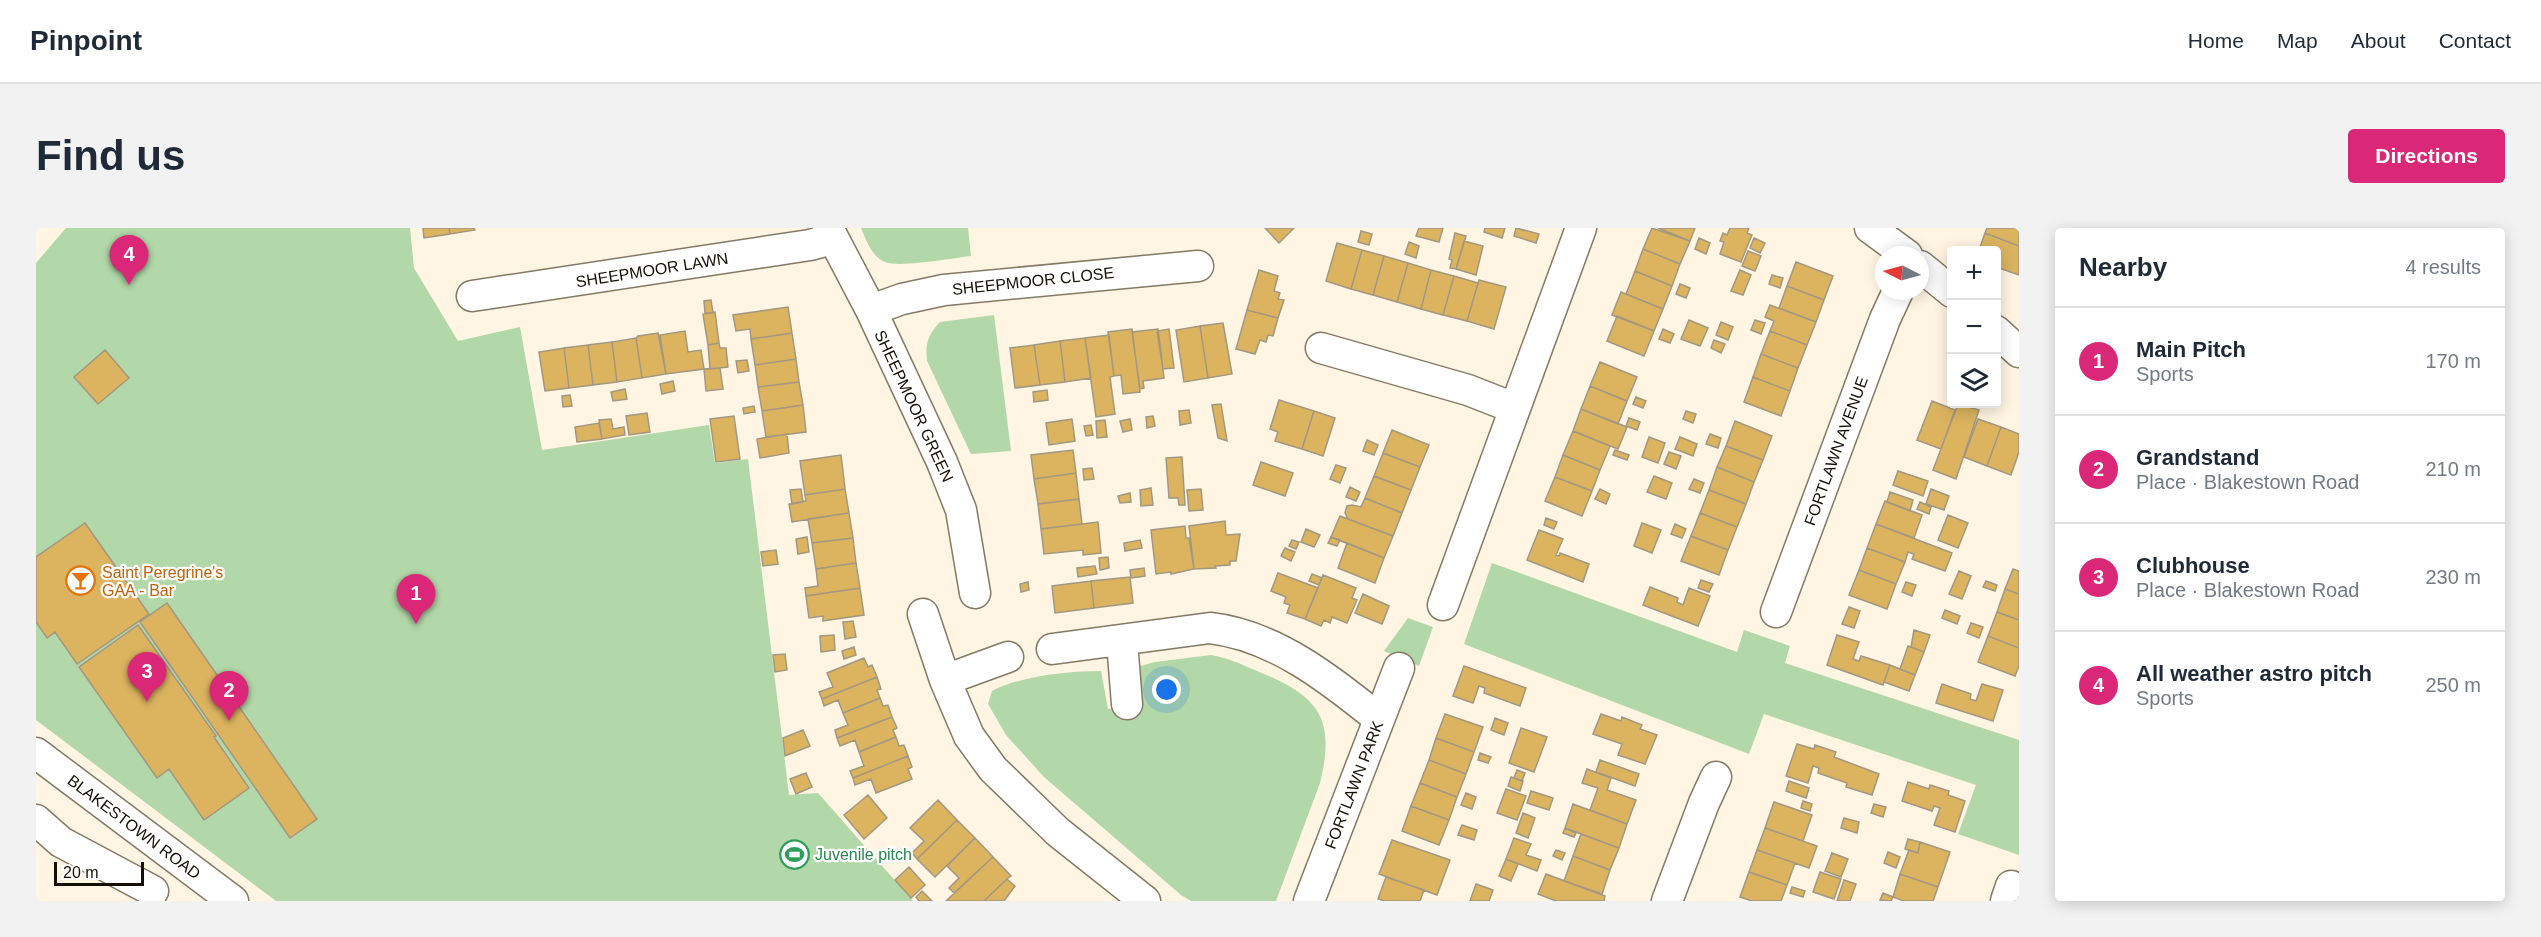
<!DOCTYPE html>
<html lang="en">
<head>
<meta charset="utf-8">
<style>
  :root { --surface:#fff; --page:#f2f2f3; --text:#1f2937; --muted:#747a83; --line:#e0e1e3; --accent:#db2777 }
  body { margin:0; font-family:Helvetica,sans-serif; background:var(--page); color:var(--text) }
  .controls { position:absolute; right:18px; top:18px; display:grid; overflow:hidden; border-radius:6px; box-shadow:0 3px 15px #0003 }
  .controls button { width:54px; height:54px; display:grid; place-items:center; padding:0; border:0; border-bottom:2px solid var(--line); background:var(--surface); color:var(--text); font:30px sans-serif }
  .compass { position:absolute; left:1839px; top:18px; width:54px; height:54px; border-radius:50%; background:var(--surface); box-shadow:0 3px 15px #0003; rotate:276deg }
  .scale { position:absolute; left:18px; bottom:15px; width:90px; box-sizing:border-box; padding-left:6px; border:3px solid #141008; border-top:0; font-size:16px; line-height:21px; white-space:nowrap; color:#141008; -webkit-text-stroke:4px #fff; paint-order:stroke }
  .you { position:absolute; left:1131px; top:462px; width:21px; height:21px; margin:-15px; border:4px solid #fff; border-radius:50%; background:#1a73e8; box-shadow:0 0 0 9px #1a73e833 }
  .badge { display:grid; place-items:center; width:39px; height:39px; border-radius:50%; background:var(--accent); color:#fff; font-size:20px; font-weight:700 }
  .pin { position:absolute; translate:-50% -50px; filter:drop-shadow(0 2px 3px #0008) }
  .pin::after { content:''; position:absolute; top:32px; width:21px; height:18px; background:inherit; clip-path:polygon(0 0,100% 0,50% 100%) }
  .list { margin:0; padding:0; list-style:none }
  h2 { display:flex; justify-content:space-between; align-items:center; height:78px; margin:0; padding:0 24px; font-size:26px }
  h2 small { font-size:20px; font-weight:400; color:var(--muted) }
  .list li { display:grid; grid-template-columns:39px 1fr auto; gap:18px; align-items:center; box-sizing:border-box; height:108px; padding:0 24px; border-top:2px solid var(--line) }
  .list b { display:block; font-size:22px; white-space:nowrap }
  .list p { margin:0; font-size:20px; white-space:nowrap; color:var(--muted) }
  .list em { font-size:20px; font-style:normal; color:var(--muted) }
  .icon { flex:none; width:33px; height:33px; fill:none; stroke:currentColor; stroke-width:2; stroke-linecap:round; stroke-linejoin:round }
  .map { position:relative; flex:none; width:1983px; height:673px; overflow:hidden; border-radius:6px }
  header { display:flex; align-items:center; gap:36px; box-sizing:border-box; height:84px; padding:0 30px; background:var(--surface); border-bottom:2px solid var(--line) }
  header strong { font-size:28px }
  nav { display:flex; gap:33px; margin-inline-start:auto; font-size:21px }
  .intro { display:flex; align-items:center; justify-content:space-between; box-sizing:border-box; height:144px; padding:0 36px }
  h1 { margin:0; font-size:42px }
  .button { padding:15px 27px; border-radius:6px; background:var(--accent); color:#fff; font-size:21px; font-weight:700 }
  main { display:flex; gap:36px; padding:0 36px }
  aside { flex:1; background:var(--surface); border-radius:6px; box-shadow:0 3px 15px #0003 }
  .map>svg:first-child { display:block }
  .green { fill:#b2d7a8 }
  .building { fill:#dcb460; stroke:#a29781; stroke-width:1.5 }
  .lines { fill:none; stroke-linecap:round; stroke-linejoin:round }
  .minor-casing { stroke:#847964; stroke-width:33 }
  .minor { stroke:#fff; stroke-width:30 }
  .labels { text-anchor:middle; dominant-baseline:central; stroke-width:4.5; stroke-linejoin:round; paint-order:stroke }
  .street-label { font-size:16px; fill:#141008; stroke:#fff }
  .food-label { font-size:16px; fill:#c56008; stroke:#fff; text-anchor:start }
  .leisure-label { font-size:16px; fill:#27864d; stroke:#fff; text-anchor:start }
</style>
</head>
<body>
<header>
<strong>Pinpoint</strong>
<nav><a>Home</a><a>Map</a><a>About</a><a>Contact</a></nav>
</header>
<div class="intro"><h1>Find us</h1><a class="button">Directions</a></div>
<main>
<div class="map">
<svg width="1983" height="673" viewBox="0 0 1983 673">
  <rect width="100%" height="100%" fill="#fff5e2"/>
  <path class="green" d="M30,0H374L378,40L422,113L484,99L506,222L673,197L679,235L712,231L753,567L782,565L877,673H240L0,492V35Z
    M825,0H932L935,28C917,30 864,40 849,34C836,29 830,12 825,0Z
    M958,87L975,223L935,226L891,133C889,115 892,107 904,94Z
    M1456,335L1701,424L1708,402L1754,418L1749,435L1983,512V627L1922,606L1940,557L1728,486L1713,526L1428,416Z
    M1372,390L1397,399L1383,438L1348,423Z
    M1175,427C1194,430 1211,439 1228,446C1285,470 1299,493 1284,555L1240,673H1155L1145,667L1008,549L970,507L952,476L956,463C984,448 1033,443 1065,443L1072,481L1106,477L1104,438L1119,434Z"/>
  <path class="building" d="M387,0H413L414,6L388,10Z
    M413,0H438L439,2L414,6Z
    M1229,0H1258L1243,15Z
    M1383,0H1407L1403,14L1380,8Z
    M1449,0H1469L1466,10L1448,4Z
    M1480,0L1503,6L1500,15L1478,8Z
    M1616,0L1654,13L1644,36L1607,21Z
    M1622,0H1659L1654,13Z
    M1694,0H1713L1711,5L1716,7L1705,34L1684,26L1688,14L1684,13L1687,5L1691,7Z
    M1951,0H1983V18L1949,5Z
    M1325,3L1336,6L1333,17L1322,14Z
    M1419,5L1430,8L1420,41L1414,40L1416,32L1413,31Z
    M1949,5L1983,18V47L1960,39V22H1943Z
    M1663,10L1674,15L1670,26L1659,21Z
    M1718,10L1729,15L1724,25L1714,20Z
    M1428,13L1447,18L1440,47L1420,41Z
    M1373,14L1383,18L1380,30L1369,26Z
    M1301,15L1326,22L1315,61L1290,53Z
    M1607,21L1644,36L1636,58L1599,43Z
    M1326,22L1348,28L1337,67L1315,61Z
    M1712,23L1725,28L1719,43L1706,38Z
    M1348,28L1372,35L1361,74L1337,67Z
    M1760,34L1797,48L1788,72L1751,58Z
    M1372,35L1395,42L1385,81L1361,74Z
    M1223,42L1242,48L1238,63L1244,65L1242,71L1248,72L1242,90L1211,82Z
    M1395,42L1418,48L1407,87L1385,81Z
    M1704,42L1715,47L1707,67L1695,63Z
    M1599,43L1636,58L1627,81L1590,66Z
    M1736,47L1747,50L1744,60L1733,56Z
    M1418,48L1442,55L1431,93L1407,87Z
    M1443,52L1470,59L1458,101L1431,93Z
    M1644,56L1654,60L1650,70L1640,66Z
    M1751,58L1788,72L1780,94L1743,80Z
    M1585,64L1627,81L1618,103L1576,87Z
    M675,72L677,85H669L668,73Z
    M1734,77L1780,94L1771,117L1734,103L1738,93L1729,89Z
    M752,79L756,105L715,111L714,101L700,103L697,87Z
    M1211,82L1242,90L1237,108L1232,107L1230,114L1224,112L1219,126L1200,121Z
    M679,84L683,115L672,117L667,86Z
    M1581,88L1618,103L1608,128L1571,113Z
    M1653,92L1672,100L1664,118L1645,111Z
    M1719,92L1729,95L1725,106L1715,102Z
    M1685,94L1697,99L1692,112L1680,107Z
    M1187,95L1196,146L1172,150L1164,98Z
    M1164,98L1172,150L1148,154L1140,102Z
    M1096,101L1104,164L1087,166L1085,147L1078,148L1072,104Z
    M1122,101L1128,150L1107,153L1108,160L1104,161L1096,104Z
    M1133,101L1138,140L1127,141L1121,103Z
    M1627,101L1638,106L1634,115L1623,111Z
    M649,103L652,124L665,122L668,141L630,146L624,107Z
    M1734,103L1771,117L1762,140L1725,126Z
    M622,105L630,146L606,150L600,110L602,108Z
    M756,105L760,131L719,137L715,111Z
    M1073,107L1078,148L1074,149L1079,186L1060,189L1049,110Z
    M600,110L606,150L581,154L576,114Z
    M1049,110L1055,150L1029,154L1024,113Z
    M1678,112L1689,116L1685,125L1675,120Z
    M1024,113L1029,154L1004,157L998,117Z
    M576,114L581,154L557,157L552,117Z
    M683,115L684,120H690L692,139L674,141L672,117Z
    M552,117L557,157L533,160L528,120Z
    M998,117L1004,157L979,160L974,120Z
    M528,120L533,160L509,163L503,124Z
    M69,122L93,150L62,176L38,149Z
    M1725,126L1762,140L1754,163L1717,149Z
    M760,131L763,154L722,159L719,137Z
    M711,132L713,143L702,145L700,133Z
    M1564,134L1601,149L1591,173L1554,158Z
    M684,140L687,161L670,163L668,141Z
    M1717,149L1754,163L1745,188L1708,174Z
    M637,153L639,163L626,166L624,156Z
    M763,154L767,177L726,183L722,159Z
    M1554,158L1591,173L1582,196L1545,181Z
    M589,161L591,171L577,173L575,164Z
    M1011,162L1012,172L998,174L997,164Z
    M534,167L536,178L527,179L526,168Z
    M1600,169L1610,173L1607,180L1597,176Z
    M1243,172L1278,183L1266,221L1239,213L1242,204L1234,201Z
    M1896,173L1919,182L1905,221L1881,212Z
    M1185,176L1191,213L1182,210L1176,177Z
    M1922,176L1943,182L1920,251L1897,242Z
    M767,177L770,204L730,209L726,183Z
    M718,178L719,184L708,186L707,180Z
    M1545,181L1591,199L1582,221L1537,203Z
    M1153,182L1155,195L1144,197L1143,183Z
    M1278,183L1299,190L1287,228L1266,221Z
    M1650,183L1660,186L1657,195L1647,191Z
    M611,185L614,204L593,207L590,188Z
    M698,188L704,231L680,234L674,191Z
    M1117,188L1119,198L1111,200L1110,189Z
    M1593,190L1604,194L1601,202L1590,198Z
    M575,191L577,201L588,199L589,207L566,211L563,192Z
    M1036,191L1039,213L1013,217L1010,195Z
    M1094,191L1096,202L1087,204L1084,193Z
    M1942,191L1965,199L1951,238L1928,229Z
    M1069,192L1071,209L1061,210L1060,193Z
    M1699,193L1736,208L1727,232L1690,218Z
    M563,195L566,211L541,214L539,199Z
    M1055,197L1057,207L1050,208L1048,198Z
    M1965,199L1983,206V224L1975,247L1951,238Z
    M1356,202L1393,217L1384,239L1347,225Z
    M1537,203L1574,218L1564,242L1527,227Z
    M751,206L753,225L724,230L721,211Z
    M1674,206L1685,210L1682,220L1670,216Z
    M1613,209L1629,215L1622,235L1606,229Z
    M1644,209L1661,216L1657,228L1639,221Z
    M1331,212L1342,217L1338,227L1327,223Z
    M1690,218L1727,232L1718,254L1681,239Z
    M1037,222L1040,245L998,251L995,227Z
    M1579,222L1593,227L1591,232L1577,227Z
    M1633,224L1645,228L1640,241L1628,236Z
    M1347,225L1384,239L1375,262L1338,248Z
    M805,227L809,261L769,267L764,233Z
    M1527,227L1564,242L1556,263L1519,249Z
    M1146,229L1149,277H1143L1142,270H1133L1130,230Z
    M1225,234L1257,245L1249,268L1217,257Z
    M1300,237L1310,240L1304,255L1294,251Z
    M1681,239L1718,254L1710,276L1673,262Z
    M1056,240L1058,251L1048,252L1047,241Z
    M1862,243L1892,253L1887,268L1857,257Z
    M1040,245L1043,271L1002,276L998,251Z
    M1338,248L1375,262L1366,285L1329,270Z
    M1618,248L1636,255L1630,271L1611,264Z
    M1519,249L1556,263L1546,288L1509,273Z
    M1658,251L1668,255L1664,265L1653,261Z
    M1314,259L1324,264L1320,273L1310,269Z
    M1115,260L1117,277L1105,278L1104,262Z
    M765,261L767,274L756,276L754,262Z
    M809,261L813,285L756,294L753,276L770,273L769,267Z
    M1165,261L1167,282L1153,283L1151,262Z
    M1564,261L1574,266L1570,276L1559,271Z
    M1895,261L1913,268L1908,282L1890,276Z
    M1673,262L1710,276L1701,299L1664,285Z
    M1854,264L1877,272L1874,283L1851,274Z
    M1094,265L1095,274L1084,275L1082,268Z
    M1329,270L1366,285L1357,308L1312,291L1309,285L1311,278L1316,277L1325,279Z
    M1043,271L1046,296L1005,301L1002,276Z
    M1849,273L1886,287L1878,310L1840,296Z
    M1884,274L1895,279L1893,286L1881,281Z
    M813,285L817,310L776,315L772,291Z
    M1664,285L1701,299L1692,322L1655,308Z
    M1912,287L1932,295L1922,320L1902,312Z
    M1304,288L1357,308L1348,330L1295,309Z
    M1510,290L1521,294L1518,301L1508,297Z
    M1189,293L1190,307L1204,306L1200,333H1194V337L1179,338L1180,340L1158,341L1153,298Z
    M1062,294L1065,325L1047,327V322L1008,326L1005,301Z
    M49,295L113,386L41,436L19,404L11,410L0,394V329Z
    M1606,295L1625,302L1616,325L1598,318Z
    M1639,296L1650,301L1646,310L1635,306Z
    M1840,296L1916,325L1909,343L1876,331L1878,326L1872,324L1869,334L1831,320Z
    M1149,298L1150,310H1153L1158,341L1135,346V344L1120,346L1115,302Z
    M1270,301L1284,307L1278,319L1265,314Z
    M1503,302L1527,311L1520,327L1523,328L1524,325L1553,336L1547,354L1491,332Z
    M1655,308L1692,322L1683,347L1645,333Z
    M771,309L773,324L762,326L760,311Z
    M1295,309L1304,312L1301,318L1292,315Z
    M817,310L820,335L780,341L776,315Z
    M1104,312L1106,320L1089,323L1088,315Z
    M1256,312L1263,314L1260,321L1253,318Z
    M1311,315L1348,330L1339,355L1302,340Z
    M1249,320L1259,324L1255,333L1245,328Z
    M1831,320L1869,334L1860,356L1823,342Z
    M740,322L742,336L727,338L725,324Z
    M1072,329L1073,340L1064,342L1063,330Z
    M820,335L824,360L770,368L769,360L782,358L780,341Z
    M1059,338L1061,346L1042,349L1041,340Z
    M1108,340L1109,348L1095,350L1094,342Z
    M1977,341L1983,343V366L1969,361Z
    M1823,342L1860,356L1851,381L1813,367Z
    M1923,343L1935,348L1926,371L1913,366Z
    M1242,345L1282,360L1269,391L1251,385L1254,377L1248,375L1250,369L1235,363Z
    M1276,346L1286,350L1283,357L1273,353Z
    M1287,347L1320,360L1316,370L1321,372L1311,395L1296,389L1294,395L1288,392L1285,398L1269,391Z
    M1094,349L1097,375L1058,380L1055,353Z
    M1665,352L1677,356L1673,364L1662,360Z
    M1055,353L1058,380L1019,385L1016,358Z
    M1950,353L1961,357L1959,363L1947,359Z
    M992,354L993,362L985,364L984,356Z
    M1870,354L1880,357L1876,368L1866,364Z
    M1614,359L1642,370L1641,374L1647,377L1653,360L1674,368L1662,398L1607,377Z
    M824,360L828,387L787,393V388L773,390L770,368Z
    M1969,361L1983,366V392L1961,384Z
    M1327,366L1353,378L1346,396L1319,385Z
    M131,375L281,591L254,610L104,394Z
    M1813,379L1824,383L1818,400L1806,396Z
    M1909,382L1924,388L1921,396L1906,390Z
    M1961,384L1983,392V420L1952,408Z
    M817,393L820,409L809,411L807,394Z
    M1935,395L1947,399L1943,410L1931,405Z
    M102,397L180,508L178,509L213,560L168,592L133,541L121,550L43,439Z
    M1878,402L1894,407L1888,424L1875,419Z
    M798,407L799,422L785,424L784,408Z
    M1801,407L1823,414L1817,431L1823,433L1825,428L1854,437L1847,457L1791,437Z
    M1952,408L1983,420V438L1979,448L1942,434Z
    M1872,418L1888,424L1879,447L1864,441Z
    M818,419L820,427L808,431L806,423Z
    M749,426L751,442L739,444L737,427Z
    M828,430L832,439L836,437L841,449L786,471L783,464L797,459L791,445Z
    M1854,437L1879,447L1873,463L1848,454Z
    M1428,438L1490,460L1484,478L1448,465L1449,460L1443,458L1437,475L1417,468Z
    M841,449L845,461L841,462L844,470L807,485L802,472L788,478L786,471Z
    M1906,456L1935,466L1934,471L1940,473L1946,456L1967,462L1957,493L1900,475Z
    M844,470L847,478L852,477L856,489L801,510L799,502L812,497L807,485Z
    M1409,486L1447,499L1438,524L1400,510Z
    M1565,486L1585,493L1586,489L1606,497L1604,501L1621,507L1609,536L1582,527L1586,516L1557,506Z
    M856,489L861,500L857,502L860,509L823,524L819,512L804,518L801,510Z
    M1459,490L1472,495L1468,507L1455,502Z
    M1485,500L1511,509L1498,544L1473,535Z
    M767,502L774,518L749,528L747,510Z
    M860,509L863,518L868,517L872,528L817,550L814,543L828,538L823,524Z
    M1400,510L1438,524L1430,546L1393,532Z
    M1761,516L1778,521L1779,517L1800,524L1798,529L1843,546L1836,567L1810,559L1811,555L1782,545L1783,540L1777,538L1772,555L1750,548Z
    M1444,525L1455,529L1452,535L1442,532Z
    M872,528L876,539L872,541L876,551L840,565L835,551L819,557L817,550Z
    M1393,532L1430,546L1421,569L1384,555Z
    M1564,532L1603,546L1599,558L1560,544Z
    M1551,541L1575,550L1571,562L1600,572L1591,596L1554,582L1562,560L1546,555Z
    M1481,542L1489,545L1486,553L1478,550Z
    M770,545L776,559L760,566L754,551Z
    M1475,549L1487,553L1484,563L1472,558Z
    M1753,553L1773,560L1770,570L1750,563Z
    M1872,554L1893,561L1894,557L1913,563L1912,567L1929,573L1919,604L1898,597L1904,580L1898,578L1896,583L1866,573Z
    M1384,555L1421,569L1413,592L1375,578Z
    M1470,561L1490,568L1481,592L1461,585Z
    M1495,563L1517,570L1513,582L1491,575Z
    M1430,565L1440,569L1436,581L1425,577Z
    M832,567L851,590L828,611L808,587Z
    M902,572L921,592L881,631L876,625L888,613L874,600Z
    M1767,573L1776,576L1774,583L1765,580Z
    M1738,574L1776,587L1767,613L1729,600Z
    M1537,576L1591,596L1583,620L1529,600Z
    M1838,576L1850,579L1847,589L1835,585Z
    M1375,578L1413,592L1403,617L1366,603Z
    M1487,585L1499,590L1492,610L1480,605Z
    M1808,590L1823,594L1821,605L1805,600Z
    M921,592L939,610L899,649L881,631Z
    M1426,597L1441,602L1438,612L1422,607Z
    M1529,600L1540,605L1538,609L1527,605Z
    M1729,600L1781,618L1773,640L1721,622Z
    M1545,606L1583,620L1574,642L1537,628Z
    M939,610L957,629L918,665L913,660L923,650L911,638Z
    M1478,610L1495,616L1490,627L1505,632L1501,643L1470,631Z
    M1872,611L1884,614L1882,625L1869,621Z
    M1356,612L1414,632L1401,667L1343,646Z
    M1884,614L1914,624L1902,659L1864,646L1873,622L1882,625Z
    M1520,622L1529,625L1526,632L1517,628Z
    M1721,622L1759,635L1751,657L1713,644Z
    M1852,624L1864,629L1860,640L1848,635Z
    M1796,625L1812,631L1805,649L1789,643Z
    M1537,628L1574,642L1566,666L1528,653Z
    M957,629L975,648L971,651L948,673H910Z
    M1470,631L1482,636L1475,653L1463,648Z
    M873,639L889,657L875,670L859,652Z
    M1713,644L1751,657L1745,673H1716L1704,669Z
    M1784,644L1805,651L1798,671L1777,664Z
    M1510,646L1569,668L1568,673H1520L1502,666Z
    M1864,646L1902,659L1897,673H1868L1857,669Z
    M1350,649L1388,662L1384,673H1349L1342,671Z
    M971,651L979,658L968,673H948Z
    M1808,652L1820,656L1814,673H1801Z
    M1440,656L1457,662L1453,673H1434Z
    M1756,659L1769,663L1767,669L1754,665Z
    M886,663L896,673H883L880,669Z
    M1847,665L1857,669L1855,673L1844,672Z"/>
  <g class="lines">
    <defs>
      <path id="minor" d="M792,0L835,82L906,234L925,282L939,365
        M1834,0L1871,27
        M1884,38L1916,64
        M436,68L721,25L774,17L796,11
        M835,82L866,71L908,62L1162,38
        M1960,103L1983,124
        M1285,120L1432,162L1478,180
        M1407,377L1545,0
        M1740,384L1849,91L1862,63
        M887,386L909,452L933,508L957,541L1022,604L1109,673
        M1086,414L1091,476
        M1016,421L1174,400C1238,407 1295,452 1343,491
        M909,452L972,429
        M0,525L197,673
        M0,592L25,614L117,663
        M1273,673L1363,440
        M1631,673L1668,575L1680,549
        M1970,673L1975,658"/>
    </defs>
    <use href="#minor" class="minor-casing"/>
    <use href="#minor" class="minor"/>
  </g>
  <defs>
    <symbol id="bar-ring" viewBox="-11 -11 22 22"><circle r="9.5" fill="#fff" stroke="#e8710a" stroke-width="1.5"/><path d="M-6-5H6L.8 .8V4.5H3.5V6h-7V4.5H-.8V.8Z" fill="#e8710a"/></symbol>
    <symbol id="stadium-ring" viewBox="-11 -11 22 22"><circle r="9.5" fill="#fff" stroke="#2e9e5b" stroke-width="1.5"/><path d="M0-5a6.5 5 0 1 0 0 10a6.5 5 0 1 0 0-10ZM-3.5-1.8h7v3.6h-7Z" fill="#2e9e5b"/></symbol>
  </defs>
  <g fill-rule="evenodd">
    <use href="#bar-ring" x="28" y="336" width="33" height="33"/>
    <use href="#stadium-ring" x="742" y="610" width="33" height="33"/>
  </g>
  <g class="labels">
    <g class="street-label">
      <text transform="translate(616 42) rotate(-9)">SHEEPMOOR LAWN</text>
      <text transform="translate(997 53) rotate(-6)">SHEEPMOOR CLOSE</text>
      <text transform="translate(878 178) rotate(65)">SHEEPMOOR GREEN</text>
      <text transform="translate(1800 223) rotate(-70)">FORTLAWN AVENUE</text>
      <text transform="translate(1318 557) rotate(-69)">FORTLAWN PARK</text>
      <text transform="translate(98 599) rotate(37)">BLAKESTOWN ROAD</text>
    </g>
    <g class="food-label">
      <text x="66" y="344">Saint Peregrine's<tspan x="66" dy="18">GAA - Bar</tspan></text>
    </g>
    <g class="leisure-label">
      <text x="779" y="626">Juvenile pitch</text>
    </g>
  </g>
</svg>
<div class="controls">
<button>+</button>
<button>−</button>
<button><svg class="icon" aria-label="layers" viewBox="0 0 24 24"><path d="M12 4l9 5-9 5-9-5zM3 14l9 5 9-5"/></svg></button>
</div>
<svg class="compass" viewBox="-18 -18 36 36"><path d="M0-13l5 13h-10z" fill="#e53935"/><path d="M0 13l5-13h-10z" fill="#747a83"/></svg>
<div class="scale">20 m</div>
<div class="you"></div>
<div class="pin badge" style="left:380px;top:396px">1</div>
<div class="pin badge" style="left:193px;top:493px">2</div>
<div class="pin badge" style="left:111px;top:474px">3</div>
<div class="pin badge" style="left:93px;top:57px">4</div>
</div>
<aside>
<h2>Nearby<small>4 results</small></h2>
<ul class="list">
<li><span class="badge">1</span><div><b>Main Pitch</b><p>Sports</p></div><em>170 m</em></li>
<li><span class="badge">2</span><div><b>Grandstand</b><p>Place · Blakestown Road</p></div><em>210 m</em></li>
<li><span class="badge">3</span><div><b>Clubhouse</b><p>Place · Blakestown Road</p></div><em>230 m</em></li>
<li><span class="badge">4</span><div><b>All weather astro pitch</b><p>Sports</p></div><em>250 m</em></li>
</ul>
</aside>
</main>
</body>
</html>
